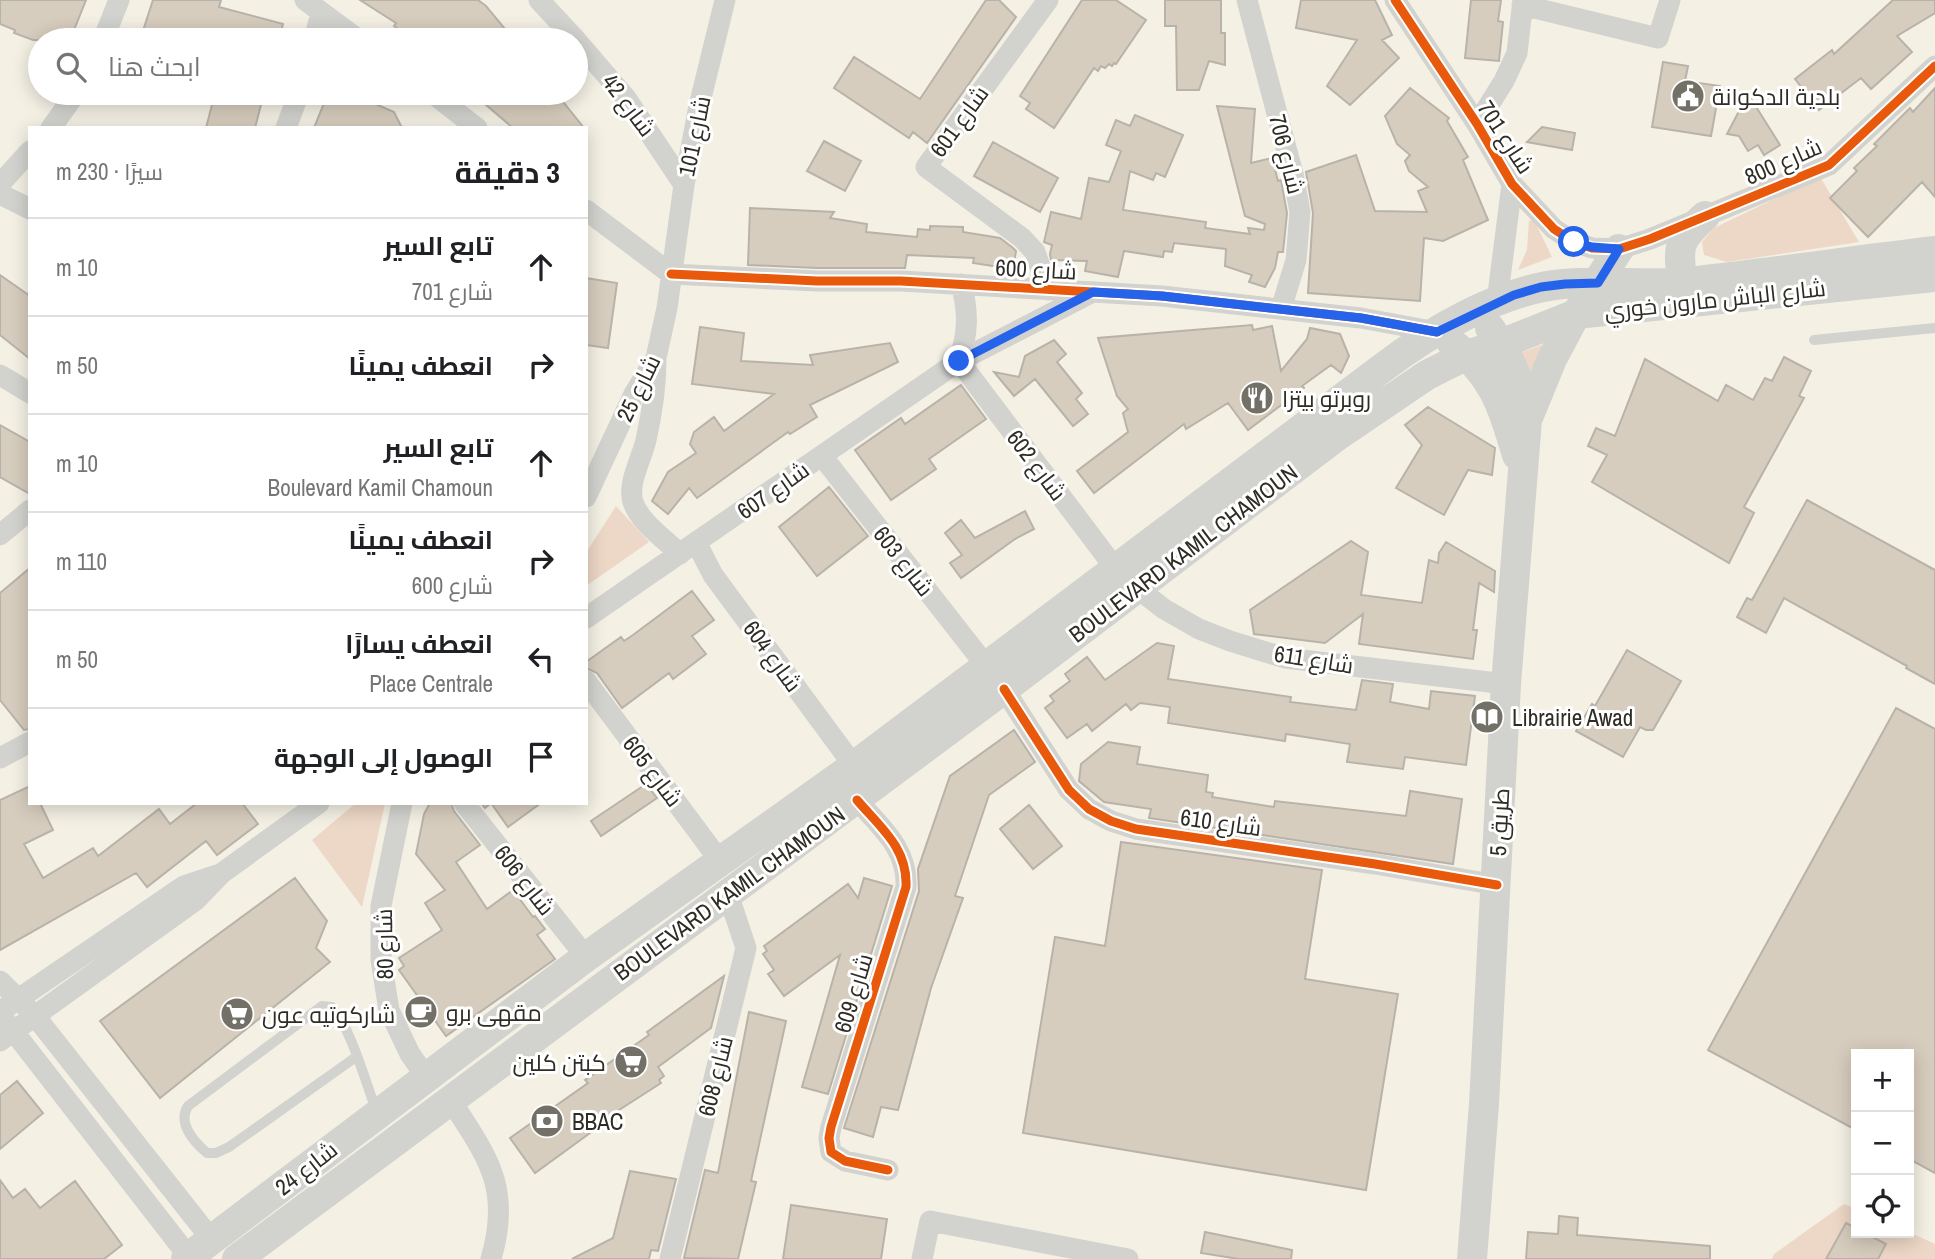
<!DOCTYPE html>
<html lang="ar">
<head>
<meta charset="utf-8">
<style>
  :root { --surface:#fff; --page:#f6f6f6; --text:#202124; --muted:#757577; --line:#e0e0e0 }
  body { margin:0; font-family:"Archivo Narrow",Cairo,sans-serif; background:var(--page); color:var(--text); direction:rtl }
  .controls { position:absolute; right:21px; bottom:21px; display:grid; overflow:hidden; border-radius:0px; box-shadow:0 4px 18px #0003 }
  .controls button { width:63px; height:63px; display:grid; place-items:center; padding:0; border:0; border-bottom:2px solid var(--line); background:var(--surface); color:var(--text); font:35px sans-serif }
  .stop { position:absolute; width:21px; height:21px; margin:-16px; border:5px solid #2563eb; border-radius:50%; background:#fff }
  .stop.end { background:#2563eb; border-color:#fff; box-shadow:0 2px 7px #0008 }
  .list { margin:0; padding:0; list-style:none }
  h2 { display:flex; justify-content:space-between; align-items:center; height:91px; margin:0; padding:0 28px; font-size:30px }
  h2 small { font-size:23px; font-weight:400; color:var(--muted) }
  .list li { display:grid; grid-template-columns:46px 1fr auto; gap:21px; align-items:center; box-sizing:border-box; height:98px; padding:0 28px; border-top:2px solid var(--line) }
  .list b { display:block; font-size:26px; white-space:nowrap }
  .list p { margin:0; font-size:23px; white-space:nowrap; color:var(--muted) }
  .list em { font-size:23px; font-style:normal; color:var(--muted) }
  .icon { flex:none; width:38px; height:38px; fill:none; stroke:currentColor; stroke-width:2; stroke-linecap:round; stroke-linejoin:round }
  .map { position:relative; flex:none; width:1935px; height:1259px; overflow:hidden; direction:ltr }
  .search { position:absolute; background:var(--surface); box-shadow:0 4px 18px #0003; left:28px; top:28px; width:560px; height:77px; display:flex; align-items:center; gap:18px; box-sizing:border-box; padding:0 24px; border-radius:38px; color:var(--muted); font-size:26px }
  .panel { position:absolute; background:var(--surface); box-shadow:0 4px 18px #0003; left:28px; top:126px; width:560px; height:679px; border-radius:0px; direction:rtl }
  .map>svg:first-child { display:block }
  .green { fill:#edd7c6 }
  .building { fill:#d7cdbe; stroke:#b8b3aa; stroke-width:2 }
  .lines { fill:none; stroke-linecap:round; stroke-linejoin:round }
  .service { stroke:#d2d2ce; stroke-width:10 }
  .minor { stroke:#d2d2ce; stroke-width:21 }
  .secondary { stroke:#d2d2ce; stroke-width:30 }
  .cycleway-casing { stroke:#fff; stroke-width:13 }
  .cycleway { stroke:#e8590c; stroke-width:9 }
  .route { stroke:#2563eb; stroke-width:9 }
  .labels { text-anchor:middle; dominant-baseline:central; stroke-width:6; stroke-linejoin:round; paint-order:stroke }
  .poi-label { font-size:23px; fill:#2e2c24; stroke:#fff; text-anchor:start }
  .street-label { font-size:23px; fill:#2e2c24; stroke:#fff }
</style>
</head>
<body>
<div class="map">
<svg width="1935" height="1259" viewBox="0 0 1935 1259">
  <rect width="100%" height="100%" fill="#f4f0e4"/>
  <path class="green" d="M1820,177L1859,242L1727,262L1704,255L1702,242L1714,228Z
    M1534,220L1552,257L1518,270L1527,250L1529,221Z
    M1550,342L1531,388L1520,353Z
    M616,506L649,542L586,586V553Z
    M356,803H385L362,907L312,840Z
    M1844,1204L1856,1209V1233L1909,1232L1935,1244V1259H1772L1774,1254Z"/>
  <path class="building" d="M0,0H86L70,40H33L14,33L15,30L0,24Z
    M153,0H221L219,7L283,24L279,40H140Z
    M360,0H478L486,6L514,40H415L394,26L396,23Z
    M986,0H999L1016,17L927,143L913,132L909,138L834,88L854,57L920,99Z
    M1082,0H1116L1146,20L1116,64L1114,63L1112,66L1109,64L1105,68L1101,66L1098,71L1094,68L1054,128L1026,109L1030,103L1020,96Z
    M1165,0H1221V33H1225V65L1209,61L1199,90H1177L1176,26H1165Z
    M1301,0H1375L1392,35L1382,40L1399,58L1350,105L1327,86L1357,40L1296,28Z
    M1471,0H1501L1498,21L1503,22L1499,61L1465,58Z
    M1893,0H1935V13L1897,36L1912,52L1871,89L1861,78L1819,110L1795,79L1832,50L1834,54Z
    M1663,62L1688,66L1685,81L1720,86L1711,136L1652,127Z
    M1410,88L1449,118L1447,121L1468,157L1463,160L1488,220L1443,241L1424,238L1420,301L1308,293L1313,213L1306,172L1356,155L1375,211L1427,212L1418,191L1428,187L1409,171L1405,161L1410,155L1397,144L1385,116Z
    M1935,88V197L1922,182L1868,237L1830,198L1857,171L1854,168L1877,146L1874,144L1910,108L1913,112Z
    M215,93H264L255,128H206Z
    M328,93H350L394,112L402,128H314Z
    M472,93H556L584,128H513Z
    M1748,94L1780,145L1764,155L1758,145L1748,151L1739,136L1727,134Z
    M1217,106L1255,109L1251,163L1272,158L1278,181L1281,180L1287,213L1283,252H1278L1275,268L1265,287L1249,282L1252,275L1225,266L1226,249L1174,243L1172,252L1164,251L1163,257L1124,251L1118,277L1085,271L1087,261L1051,260L1050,254L1052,245L1044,242L1051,212L1081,219L1089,178L1109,182L1121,151L1106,145L1116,120L1130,126L1135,115L1183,135L1165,177L1156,173L1153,180L1130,171L1123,210L1206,222L1205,228L1250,234L1248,228L1264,230L1265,224L1245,216Z
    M1542,127L1575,133L1572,150L1527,142Z
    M824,141L861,161L845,191L807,171Z
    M993,142L1058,178L1040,212L974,176Z
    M750,208L834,212L830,218L867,224L866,232L917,237L918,229L930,230V226L963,227V232L1000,238L1013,248L1016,251L1013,269L973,263L974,258L907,255L905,268H817L748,265Z
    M0,275L30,296V359L0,335Z
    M586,278L617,283L608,348L586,345Z
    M1252,325L1253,330L1272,326L1281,371L1307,339L1310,328L1340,334L1349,356L1341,373L1331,365L1302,386L1304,388L1248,430L1228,403L1186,429L1184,424L1094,493L1077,471L1128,432L1123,413L1128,409L1117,396L1098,338Z
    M700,327L744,333L741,361L813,365L810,355L890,343L898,362L810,405L817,417L790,434L788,432L697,498L689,488L668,514L652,501L668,472L696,453L690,444L694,432L714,417L724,431L774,394L692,384Z
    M1054,340L1066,354L1057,362L1082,393L1076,399L1088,414L1073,426L1035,379L1014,396L994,372L1019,377L1025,356Z
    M1784,357L1811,371L1799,396L1804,398L1744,507L1754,513L1729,563L1592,482L1607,455L1588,446L1596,428L1615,436L1645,359L1718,401L1726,385L1753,400L1765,378L1772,381Z
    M961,385L986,419L929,459L936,469L891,500L855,450L901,418L905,424Z
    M1428,407L1495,448L1492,475L1468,470L1444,515L1396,488L1422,445L1405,425Z
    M0,425L30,442V494L0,477Z
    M829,487L868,536L817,576L779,527Z
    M1807,500L1935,570V684L1906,668L1907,666L1784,598L1766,633L1737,617L1747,598L1752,600Z
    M1025,511L1034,529L1015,539L961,578L950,563L962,555L945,533L961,520L975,538Z
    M1351,541L1368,552L1361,595L1422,603L1429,560L1438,563L1439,553L1446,542L1495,571L1494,592L1479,583L1473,630H1477L1473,659L1359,644L1363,614L1325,643L1254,634L1250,610Z
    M30,568V729L24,730L0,700V593Z
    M692,591L714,620L692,636L706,654L673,679L669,673L622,708L597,673L586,668V662L621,637L624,641L633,635Z
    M1157,643L1174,646L1168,679L1291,697L1290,702L1356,710L1362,680L1393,684L1390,702L1429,709L1431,691L1475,696L1466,765L1405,757L1403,769L1347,762L1350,744L1286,734L1285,741L1168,723L1170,707L1140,703L1131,710L1126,704L1092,731L1087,724L1067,738L1045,708L1054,701L1050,696L1070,681L1065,674L1087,657L1105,680Z
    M1627,650L1681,681L1653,730H1646L1640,727L1623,757L1576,731L1592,704L1595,706Z
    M1896,708L1935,729V1173L1909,1159V1054H1856V1130L1708,1050Z
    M1014,730L1035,762L989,795L955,896L963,898L931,988L898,1110L881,1107L873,1137L844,1128L919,891L918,869L950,776Z
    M1108,742L1140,747L1137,764L1208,775L1206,792L1213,793L1212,797L1274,807L1275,801L1406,816L1410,791L1462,799L1453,864L1149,818L1151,809L1104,802L1079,781L1081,764Z
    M646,784L657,798L601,836L591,821Z
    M30,786V803H40L53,830L24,844L43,878L93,848L98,856L159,809L170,824L197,803H242L258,824L217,855L206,841L147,887L136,873L0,950V800Z
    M430,803H451L454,811L480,845L456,862L487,909L513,890L533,917L535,916L545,929L537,935L555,959L446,1036L399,970L404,966L399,958L442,930L425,903L445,890L416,854L424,814Z
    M481,803H541L508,827L491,803L485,808Z
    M1029,805L1062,846L1033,869L1000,829Z
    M1121,842L1322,870L1305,979L1398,994L1366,1190L1023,1133L1055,937L1105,946Z
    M295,878L327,921L316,948L330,962L160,1098L100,1021Z
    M864,878L892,886L828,1094L802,1087L840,955L784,996L768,974L774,970L763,954L767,951L764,946L848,884L858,898Z
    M724,976L711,1028L658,1067L664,1076L659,1080L661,1083L588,1130L590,1133L535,1173L510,1138L588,1083L585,1080L649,1035L647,1032Z
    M749,1012L786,1021L751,1181L756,1182L738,1259L684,1258L705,1170L718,1173Z
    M17,1081L43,1113L0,1149V1095Z
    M630,1171L676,1179L658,1251L651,1250L649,1259H572L613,1238Z
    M0,1180L13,1198L25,1189L40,1208L75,1181L122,1245L104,1259H0Z
    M791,1205L887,1219L881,1259H783Z
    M1559,1216L1578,1218L1577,1235L1710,1246V1259H1526L1528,1232L1558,1234Z
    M1846,1223L1856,1228V1233H1865L1886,1244L1878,1259H1826Z
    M1205,1232L1292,1250L1291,1259H1239L1201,1253Z"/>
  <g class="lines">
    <path class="service" d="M1814,340L1935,328
      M356,1057L229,1147L216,1153H207C194,1142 177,1123 188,1106L322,1006L332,1007C350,1026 367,1086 377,1113"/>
    <path class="minor" d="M305,0L359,40
      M539,0L576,40L626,98L684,185
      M1247,0L1293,174L1300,212L1296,260L1281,309
      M1395,0L1477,124L1512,184L1554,229L1574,242L1592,248L1619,249L1650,239L1829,165L1935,66
      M1522,5L1658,38L1670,0
      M103,40L119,0
      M314,40L321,13
      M432,93L477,128
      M1477,124L1504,81L1517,53L1523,0
      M51,128L76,93
      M286,128L299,93
      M0,184L30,151
      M0,194L30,209
      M586,210L671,274
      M671,274L817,281H901L1162,296L1361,318L1437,332
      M1048,290L1035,252L1022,238L926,167L1048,0
      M1497,302L1512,184
      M656,360C656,386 652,413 646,440C642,458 627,484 633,502C640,523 665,539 680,554
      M959,361L1115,568
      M959,361C968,334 969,312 961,284
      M0,375L30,393
      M822,456L987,667
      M586,497L634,394L656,358L667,308L684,185L699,106L725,0
      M0,535L30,510
      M696,542L713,575L854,766
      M1137,588L1164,609L1199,629L1230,641L1285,658L1506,684
      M586,618L959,361L1091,293
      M586,681L720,861
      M1004,689L1069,790L1089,809L1111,821L1136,829L1375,864L1497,885
      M0,758L30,742
      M857,800C880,827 908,848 906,887L831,1127L829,1138L831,1152L845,1161L888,1170
      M402,803L381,906V960L389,1010L410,1054L426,1077
      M464,803L586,957
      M0,981L35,1016L212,1240
      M8,1006L184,886L217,875
      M0,1014L189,1257
      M0,1041L196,900L222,873L319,803
      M450,1099C487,1157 512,1186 491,1259
      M670,1259L746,948L728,894
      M922,1259L930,1221L1128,1259"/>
    <path class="secondary" d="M1682,282C1678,245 1677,242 1705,216
      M1452,343C1495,377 1502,406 1517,455
      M1527,420L1552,359L1576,314L1619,249
      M186,1259L586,957L854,766L1381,369C1431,331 1500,290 1563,284C1604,280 1645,286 1686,282C1769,273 1852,261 1935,251
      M237,1259L1004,689L1337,436L1427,375L1467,355L1501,344L1576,314L1935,277
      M1472,1259L1484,1104L1506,684L1527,420C1522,382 1511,360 1490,328"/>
    <defs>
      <path id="cycleway" d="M1395,0L1477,124L1512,184L1554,229L1574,242L1592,248L1619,249L1650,239L1829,165L1935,66
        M671,274L817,281H901L1162,296L1361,318L1437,332
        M1004,689L1069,790L1089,809L1111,821L1136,829L1375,864L1497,885
        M857,800C880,827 908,848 906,887L831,1127L829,1138L831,1152L845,1161L888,1170"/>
    </defs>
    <use href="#cycleway" class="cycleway-casing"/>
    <use href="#cycleway" class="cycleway"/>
  </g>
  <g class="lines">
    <path class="route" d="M959,361L1093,292L1162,296L1361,318L1437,332L1514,295L1541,287L1565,284L1598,283L1619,249L1592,247L1574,242"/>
  </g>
  <defs>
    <symbol id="civic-disc" viewBox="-11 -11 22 22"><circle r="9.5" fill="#737167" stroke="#fff"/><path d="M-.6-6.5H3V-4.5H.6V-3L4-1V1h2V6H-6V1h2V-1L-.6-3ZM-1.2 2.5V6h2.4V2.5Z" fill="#fff"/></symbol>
    <symbol id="restaurant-disc" viewBox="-11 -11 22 22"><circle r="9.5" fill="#737167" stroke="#fff"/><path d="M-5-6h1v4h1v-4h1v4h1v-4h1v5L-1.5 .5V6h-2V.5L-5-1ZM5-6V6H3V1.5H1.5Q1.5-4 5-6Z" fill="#fff"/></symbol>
    <symbol id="library-disc" viewBox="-11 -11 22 22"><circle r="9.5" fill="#737167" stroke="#fff"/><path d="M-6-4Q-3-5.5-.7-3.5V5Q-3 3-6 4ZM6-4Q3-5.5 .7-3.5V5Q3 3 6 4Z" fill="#fff"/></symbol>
    <symbol id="cafe-disc" viewBox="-11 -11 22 22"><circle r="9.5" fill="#737167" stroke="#fff"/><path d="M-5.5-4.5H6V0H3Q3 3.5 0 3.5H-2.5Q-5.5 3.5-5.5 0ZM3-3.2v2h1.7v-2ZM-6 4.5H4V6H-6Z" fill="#fff"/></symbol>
    <symbol id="supermarket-disc" viewBox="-11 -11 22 22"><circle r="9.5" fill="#737167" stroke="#fff"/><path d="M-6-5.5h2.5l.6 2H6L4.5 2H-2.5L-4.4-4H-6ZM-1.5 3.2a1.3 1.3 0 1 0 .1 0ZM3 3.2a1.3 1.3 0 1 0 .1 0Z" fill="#fff"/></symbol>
    <symbol id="bank-disc" viewBox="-11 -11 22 22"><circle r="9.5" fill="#737167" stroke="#fff"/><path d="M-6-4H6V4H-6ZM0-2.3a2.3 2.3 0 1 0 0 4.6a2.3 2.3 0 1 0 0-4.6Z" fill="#fff"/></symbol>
  </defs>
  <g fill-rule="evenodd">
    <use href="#civic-disc" x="1669" y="77" width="38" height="38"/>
    <use href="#restaurant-disc" x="1238" y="379" width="38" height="38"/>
    <use href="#library-disc" x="1468" y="698" width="38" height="38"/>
    <use href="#cafe-disc" x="402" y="993" width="38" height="38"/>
    <use href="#supermarket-disc" x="218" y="995" width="38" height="38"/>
    <use href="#supermarket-disc" x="612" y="1043" width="38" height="38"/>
    <use href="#bank-disc" x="528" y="1102" width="38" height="38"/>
  </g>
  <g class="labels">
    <g class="poi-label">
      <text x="1712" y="96">بلدية الدكوانة</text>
      <text x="1282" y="398">روبرتو بيتزا</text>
      <text x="1512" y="717">Librairie Awad</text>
      <text x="446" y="1012">مقهى برو</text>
      <text x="262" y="1014">شاركوتيه عون</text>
      <text x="606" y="1062" text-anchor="end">كبتن كلين</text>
      <text x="572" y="1121">BBAC</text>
    </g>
    <g class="street-label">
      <text transform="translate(629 105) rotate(53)">شارع 42</text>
      <text transform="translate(959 121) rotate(-54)">شارع 601</text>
      <text transform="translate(694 136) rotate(-78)">شارع 101</text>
      <text transform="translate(1506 137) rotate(57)">شارع 701</text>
      <text transform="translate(1287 154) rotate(76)">شارع 706</text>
      <text transform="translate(1783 161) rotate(-24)">800 شارع</text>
      <text transform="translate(1036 269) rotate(3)">شارع 600</text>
      <text transform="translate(1715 299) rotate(-6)">شارع الباش مارون خوري</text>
      <text transform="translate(638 388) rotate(-64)">شارع 25</text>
      <text transform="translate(1037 465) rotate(53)">شارع 602</text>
      <text transform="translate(773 490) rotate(-35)">شارع 607</text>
      <text transform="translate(1183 553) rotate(-37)">BOULEVARD KAMIL CHAMOUN</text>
      <text transform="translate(904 561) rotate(52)">شارع 603</text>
      <text transform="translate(773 656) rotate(54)">شارع 604</text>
      <text transform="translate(1314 659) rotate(9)">شارع 611</text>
      <text transform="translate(653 771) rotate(53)">شارع 605</text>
      <text transform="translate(1221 822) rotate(8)">شارع 610</text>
      <text transform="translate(1499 822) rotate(-87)">طريق 5</text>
      <text transform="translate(525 880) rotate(52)">شارع 606</text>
      <text transform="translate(729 893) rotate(-36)">BOULEVARD KAMIL CHAMOUN</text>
      <text transform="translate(384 944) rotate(-91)">شارع 80</text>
      <text transform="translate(853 993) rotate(-73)">شارع 609</text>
      <text transform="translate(715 1076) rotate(-76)">شارع 608</text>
      <text transform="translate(306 1168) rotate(-38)">شارع 24</text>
    </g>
  </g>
</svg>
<div class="controls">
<button>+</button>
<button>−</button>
<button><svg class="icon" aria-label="locate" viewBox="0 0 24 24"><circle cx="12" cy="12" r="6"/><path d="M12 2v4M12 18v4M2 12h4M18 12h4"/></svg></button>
</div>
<div class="stop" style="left:1574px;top:242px"></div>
<div class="stop end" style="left:959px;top:361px"></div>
<div class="search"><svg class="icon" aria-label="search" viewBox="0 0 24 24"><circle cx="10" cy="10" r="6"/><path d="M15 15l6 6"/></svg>ابحث هنا</div>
<section class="panel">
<h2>3 دقيقة<small>سيرًا · 230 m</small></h2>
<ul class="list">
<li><svg class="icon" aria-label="ahead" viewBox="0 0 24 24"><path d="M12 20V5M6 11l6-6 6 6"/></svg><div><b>تابع السير</b><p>شارع 701</p></div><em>10 m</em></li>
<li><svg class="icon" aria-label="right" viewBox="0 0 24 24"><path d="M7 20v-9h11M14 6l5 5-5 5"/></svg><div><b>انعطف يمينًا</b></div><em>50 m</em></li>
<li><svg class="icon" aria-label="ahead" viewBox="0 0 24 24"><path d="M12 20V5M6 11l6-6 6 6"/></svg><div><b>تابع السير</b><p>Boulevard Kamil Chamoun</p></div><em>10 m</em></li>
<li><svg class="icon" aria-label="right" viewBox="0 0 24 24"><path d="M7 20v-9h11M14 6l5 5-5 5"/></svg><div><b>انعطف يمينًا</b><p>شارع 600</p></div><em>110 m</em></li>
<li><svg class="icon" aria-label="left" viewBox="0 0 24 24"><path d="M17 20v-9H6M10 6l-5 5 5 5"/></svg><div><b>انعطف يسارًا</b><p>Place Centrale</p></div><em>50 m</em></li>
<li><svg class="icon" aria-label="arrive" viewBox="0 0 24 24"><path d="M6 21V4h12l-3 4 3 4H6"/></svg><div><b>الوصول إلى الوجهة</b></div></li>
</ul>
</section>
</div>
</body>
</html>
